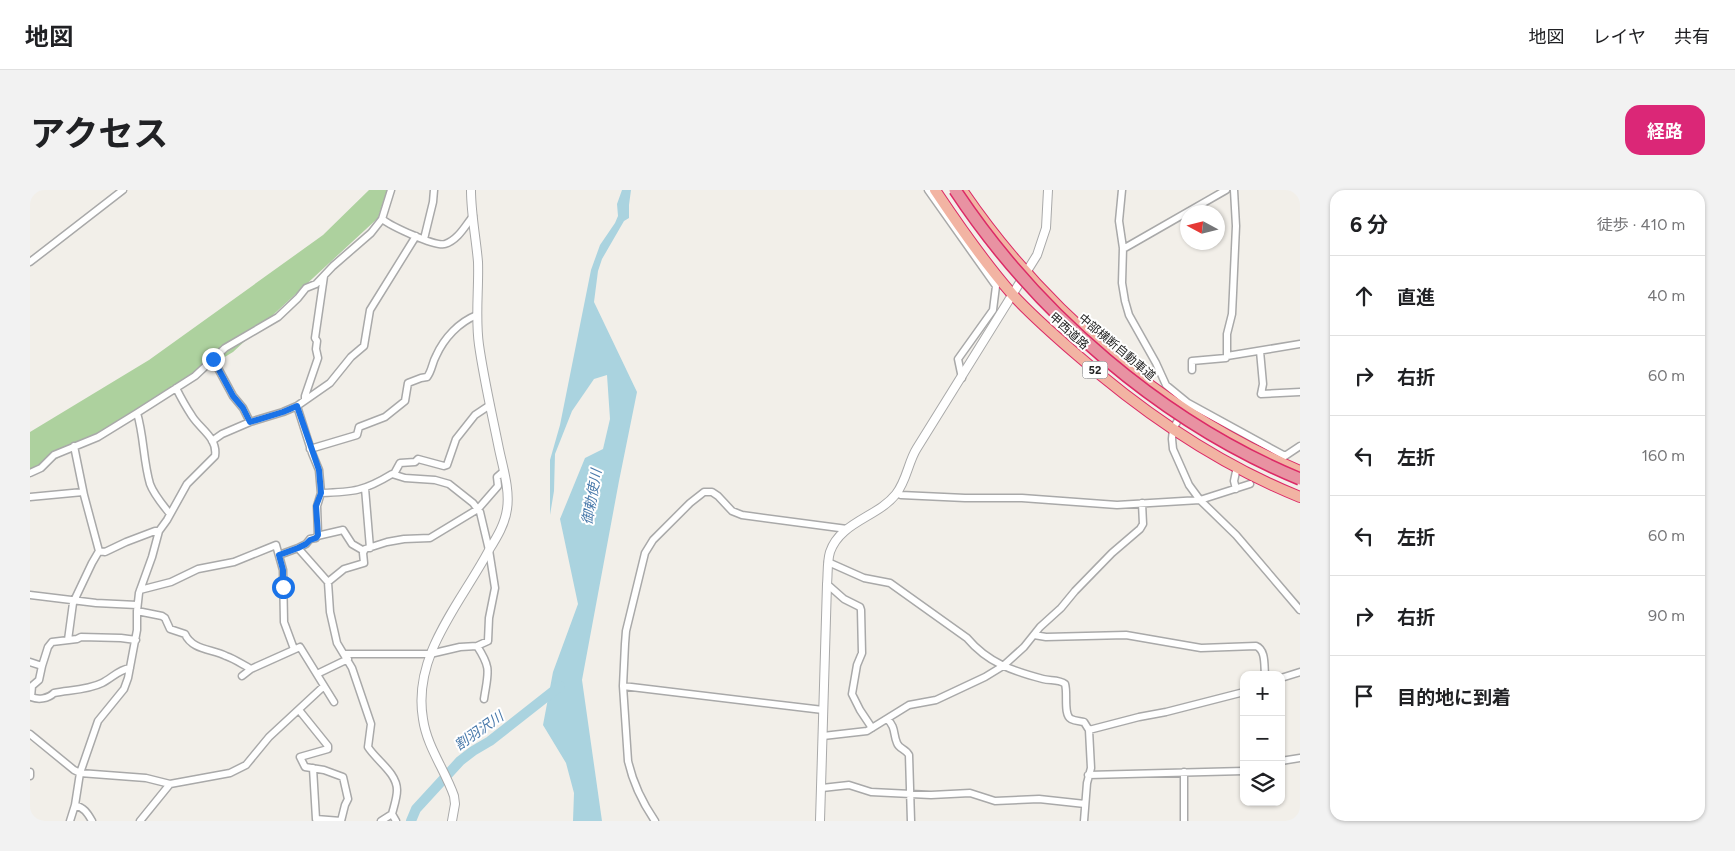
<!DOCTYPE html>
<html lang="ja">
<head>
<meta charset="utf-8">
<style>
  :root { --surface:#fff; --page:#f2f2f2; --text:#202124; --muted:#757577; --line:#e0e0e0; --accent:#db2777 }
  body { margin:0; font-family:Figtree,"Noto Sans JP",sans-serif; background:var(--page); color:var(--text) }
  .controls { position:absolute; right:15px; bottom:15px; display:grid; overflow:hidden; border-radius:10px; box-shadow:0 1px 4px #0004 }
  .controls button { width:45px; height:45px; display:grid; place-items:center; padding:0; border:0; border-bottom:1px solid var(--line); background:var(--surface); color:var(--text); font:25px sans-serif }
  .compass { position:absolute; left:1150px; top:15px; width:45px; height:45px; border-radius:50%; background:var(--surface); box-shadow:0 1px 4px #0004; rotate:277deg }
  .stop { position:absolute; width:15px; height:15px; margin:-11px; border:4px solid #1a73e8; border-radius:50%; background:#fff }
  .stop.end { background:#1a73e8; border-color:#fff; box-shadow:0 1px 5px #0008 }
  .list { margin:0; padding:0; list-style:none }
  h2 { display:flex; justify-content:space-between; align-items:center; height:65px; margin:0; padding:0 20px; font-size:21px }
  h2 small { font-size:16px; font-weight:400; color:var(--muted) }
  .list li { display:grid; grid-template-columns:32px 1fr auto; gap:15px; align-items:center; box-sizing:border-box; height:80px; padding:0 20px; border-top:1px solid var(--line) }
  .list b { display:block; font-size:19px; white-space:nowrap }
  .list em { font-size:16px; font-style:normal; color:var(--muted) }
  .icon { flex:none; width:28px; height:28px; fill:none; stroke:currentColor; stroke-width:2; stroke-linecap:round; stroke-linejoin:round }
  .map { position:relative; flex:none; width:1270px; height:631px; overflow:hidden; border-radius:15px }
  header { display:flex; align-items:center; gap:30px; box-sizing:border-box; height:70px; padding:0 25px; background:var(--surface); border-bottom:1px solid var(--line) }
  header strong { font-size:24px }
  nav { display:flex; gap:28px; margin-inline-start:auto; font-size:18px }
  .intro { display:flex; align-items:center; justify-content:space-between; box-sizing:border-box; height:120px; padding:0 30px }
  h1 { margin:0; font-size:35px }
  .button { padding:12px 22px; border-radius:15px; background:var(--accent); color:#fff; font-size:18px; font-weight:700 }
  main { display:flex; gap:30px; padding:0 30px }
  aside { flex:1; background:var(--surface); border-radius:15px; box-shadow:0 1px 4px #0004 }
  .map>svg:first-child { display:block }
  .forest { fill:#add19e }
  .water { fill:#aad3df }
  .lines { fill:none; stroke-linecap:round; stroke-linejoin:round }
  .river { stroke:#aad3df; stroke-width:10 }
  .minor-casing { stroke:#a9a9a9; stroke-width:9 }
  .tertiary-casing { stroke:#a9a9a9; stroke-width:10 }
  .trunk-casing { stroke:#dc2a67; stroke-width:12 }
  .minor { stroke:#fff; stroke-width:6 }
  .tertiary { stroke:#fff; stroke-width:8 }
  .trunk { stroke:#f2b4a3; stroke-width:10 }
  .motorway-bridge-casing { stroke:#dc2a67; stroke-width:14; stroke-linecap:butt }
  .motorway-bridge { stroke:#e892a2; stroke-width:11 }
  .route { stroke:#1a73e8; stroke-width:6 }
  .labels { text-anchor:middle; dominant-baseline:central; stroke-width:4; stroke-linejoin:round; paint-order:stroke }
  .shield { fill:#fff; stroke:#646464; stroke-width:1 }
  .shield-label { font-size:11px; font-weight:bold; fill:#222 }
  .street-label { font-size:12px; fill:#222; stroke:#fff }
  .water-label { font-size:14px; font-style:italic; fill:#4a7aab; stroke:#fff }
</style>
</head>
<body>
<header>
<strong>地図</strong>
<nav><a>地図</a><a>レイヤ</a><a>共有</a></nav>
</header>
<div class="intro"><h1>アクセス</h1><a class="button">経路</a></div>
<main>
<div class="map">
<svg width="1270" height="631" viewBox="0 0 1270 631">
  <rect width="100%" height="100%" fill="#f2efe9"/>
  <path class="forest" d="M339,0H357L348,28L203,162L0,285V242L119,170L293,45Z"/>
  <path class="water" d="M592,0H601L599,15V28L594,31L572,69L568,81L564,112L607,202L589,291L552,490L572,631H543L544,603L536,573L513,535L523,482L548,414L530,329L555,268L573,259L580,229L577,185L564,189L542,221L525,264L524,301L520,325V270L530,235L561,80L570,55L585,33L588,26L587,14Z"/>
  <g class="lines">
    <path class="river" d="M381,631L386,619L430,571L443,561L460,551L530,496"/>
    <defs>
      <path id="minor" d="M898,0L966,96L963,120L928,169L932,188
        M1092,0L1089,31L1093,58L1092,93L1095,111L1099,125L1126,173L1136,195L1158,213L1255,266L1270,256
        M352,29C361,36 405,57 415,54C428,50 435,36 443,26
        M394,49L403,12L404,0
        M1093,59L1196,0
        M0,72L93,0
        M1230,161L1233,194L1231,204L1270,202
        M1197,166L1270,154
        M183,169L203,206L213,218L220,232
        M1162,180V171L1196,168L1197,166V144L1202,124L1203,103L1206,36L1204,0
        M275,210V206L288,168L286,159L287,151L285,148L294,86
        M107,223C114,246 113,270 120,294C124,305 133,315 140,324
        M1152,223L1143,239L1142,249L1143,259L1159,295L1170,310L1206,345L1270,420
        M182,251L192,244L220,232L253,222L267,216L300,193L321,167L334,156L340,120L386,46
        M280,259L327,245L329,237L355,227L375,211L378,193L391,188L397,187C402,181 402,173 406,166C414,148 429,132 447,125
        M0,283L11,278L24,265L68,247L107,223L165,186L195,158L248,127L268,108L276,98L286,94L303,76L341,43L352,29L361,0
        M364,284L370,273L385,272L388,269L414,276L417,275L426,249L445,225L460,215
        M335,298L340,358
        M1206,299L1204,291L1207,277
        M291,303C324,302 334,301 362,284L375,288L405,290L419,294L443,313L450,322L459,360L465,398L459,428L458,451L447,456L430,457L400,464H314
        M867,303L871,305L935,308H992L1087,315L1170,310L1220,294
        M0,307L53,302
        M287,346L313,340L322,354L334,361
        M268,358L298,392L300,422L307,453L322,478L341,534L338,557C346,570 367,583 367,600C367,608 364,616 362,624L366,631
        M69,361L75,362L96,352L125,341H129
        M249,365L268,358L276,354L280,349L286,348L288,345L287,316L291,303L289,280L282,263L267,216
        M798,372L834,388L860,393L937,448C958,473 983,481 1013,489C1020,491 1029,489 1035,494C1038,503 1033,525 1041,529C1045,531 1050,531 1054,532L1059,540L1061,578L1057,593L1054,631
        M298,392L314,379L334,373L333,363L335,359L357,352L374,349L400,348L448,319L468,296L467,287L474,281
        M797,394L814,409L830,417L831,420L832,463L827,475L822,504L830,520L842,538
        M110,400L141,392L168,379L204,372L246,355L253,380L254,432L264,459
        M0,405L66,413L107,415
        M107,421L132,426L135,428L140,439L155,444C162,460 182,459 196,466C205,469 213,475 221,479
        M1004,445L1016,447L1096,445L1171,458L1226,456C1236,460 1234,475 1235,485
        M38,450L43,413L62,373L69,361L54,305L44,256
        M447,456C462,479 458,482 454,509
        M0,472L12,476
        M100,478C88,480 82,488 72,493C58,500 40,500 24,503C18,509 8,510 1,507L2,496L9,490L12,476L18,457L22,452L47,449L51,447L91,448L106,450
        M287,484L318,469
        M212,486L221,479L270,457L304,512
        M1251,488L1270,482
        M593,496L793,520
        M269,520L298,556V559L270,567L275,577L294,580L313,587L318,609L315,615L311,631
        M857,529C866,537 863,544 867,553C869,559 876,559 879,565L881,631
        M1059,540L1109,527L1136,522L1214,502
        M0,544L44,580L50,583L116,588L140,594
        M793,546L837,541L879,515L906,510L955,487L973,476L994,457L1010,437L1031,418L1045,401L1082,363L1110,339L1113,334L1112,313
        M1251,571L1270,568
        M283,578L286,629L311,631
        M0,582V586
        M1058,585L1214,581
        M792,598L819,595L841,602L901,605L940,603L965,611L1009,609L1055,614
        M45,615C54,618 57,622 62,631
        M40,631L45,615L50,583L68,531L94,499L98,488L107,440V421L109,403L122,367L129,341L137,330L157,294L185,266C188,248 170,239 162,226C156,217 151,208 146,198
        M110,631L140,594L200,583L216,575L239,547L294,496
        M351,631L362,624
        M625,631C612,612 603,593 598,571L593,496L595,454L596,441L615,363L623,350L660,313L674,302H682L688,306L702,321L712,325L817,339
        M1154,631V582"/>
      <path id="tertiary" d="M422,631L425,614L424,606C415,580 397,557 393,529C382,465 431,413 459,360C467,347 475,334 477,319C480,300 473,278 469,259C462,224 454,190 449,155C445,127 449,99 448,72C446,48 441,24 441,0
        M790,631L797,394C798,384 797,372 800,362C810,332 848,327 866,304C877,290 878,272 887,258L1007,65L1016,38L1018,0"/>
      <path id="trunk" d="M905,0C929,36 954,72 982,104C1002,126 1024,145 1046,164C1112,222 1188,274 1270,307
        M932,0C1015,122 1134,223 1270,281"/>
    </defs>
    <use href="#minor" class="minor-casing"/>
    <use href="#tertiary" class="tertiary-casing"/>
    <use href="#trunk" class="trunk-casing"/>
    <use href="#minor" class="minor"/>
    <use href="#tertiary" class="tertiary"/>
    <use href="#trunk" class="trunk"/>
    <defs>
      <path id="motorway-bridge" d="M925,0C1007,124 1132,232 1270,289"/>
    </defs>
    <use href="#motorway-bridge" class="motorway-bridge-casing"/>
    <use href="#motorway-bridge" class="motorway-bridge"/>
  </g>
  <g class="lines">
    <path class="route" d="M183,169L203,206L213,218L220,232L253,222L267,216L289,280L291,303L286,316L288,345L286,348L280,350L276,354L268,358L249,365L253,380V397"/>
  </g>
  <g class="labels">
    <rect class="shield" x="1052.5" y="171.5" width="25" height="17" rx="4"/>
    <g class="shield-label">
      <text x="1065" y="180">52</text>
    </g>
    <g class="street-label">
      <text transform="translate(1039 141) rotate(42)">甲西道路</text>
      <text transform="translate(1087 157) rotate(40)">中部横断自動車道</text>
    </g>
    <g class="water-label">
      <text transform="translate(562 307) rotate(-80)">御勅使川</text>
      <text transform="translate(449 541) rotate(-35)">割羽沢川</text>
    </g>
  </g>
</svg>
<div class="controls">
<button>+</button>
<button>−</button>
<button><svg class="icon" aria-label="layers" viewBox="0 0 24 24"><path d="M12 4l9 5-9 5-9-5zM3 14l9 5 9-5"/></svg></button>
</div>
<svg class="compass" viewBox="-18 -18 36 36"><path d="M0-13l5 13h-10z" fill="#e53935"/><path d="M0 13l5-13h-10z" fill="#757577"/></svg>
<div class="stop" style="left:253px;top:397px"></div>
<div class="stop end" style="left:183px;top:169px"></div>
</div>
<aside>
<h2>6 分<small>徒歩 · 410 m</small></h2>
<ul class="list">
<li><svg class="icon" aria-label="ahead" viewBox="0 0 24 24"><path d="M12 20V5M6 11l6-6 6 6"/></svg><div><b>直進</b></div><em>40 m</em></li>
<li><svg class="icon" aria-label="right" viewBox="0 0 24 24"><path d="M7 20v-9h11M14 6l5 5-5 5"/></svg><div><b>右折</b></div><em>60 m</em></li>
<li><svg class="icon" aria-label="left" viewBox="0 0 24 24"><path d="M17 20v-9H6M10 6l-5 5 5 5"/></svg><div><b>左折</b></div><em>160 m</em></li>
<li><svg class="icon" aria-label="left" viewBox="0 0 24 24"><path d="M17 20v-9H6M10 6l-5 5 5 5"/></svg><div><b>左折</b></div><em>60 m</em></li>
<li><svg class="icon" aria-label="right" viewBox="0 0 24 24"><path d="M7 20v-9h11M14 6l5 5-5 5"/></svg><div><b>右折</b></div><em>90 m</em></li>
<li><svg class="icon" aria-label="arrive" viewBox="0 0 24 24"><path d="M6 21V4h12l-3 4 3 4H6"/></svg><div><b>目的地に到着</b></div></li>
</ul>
</aside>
</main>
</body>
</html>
